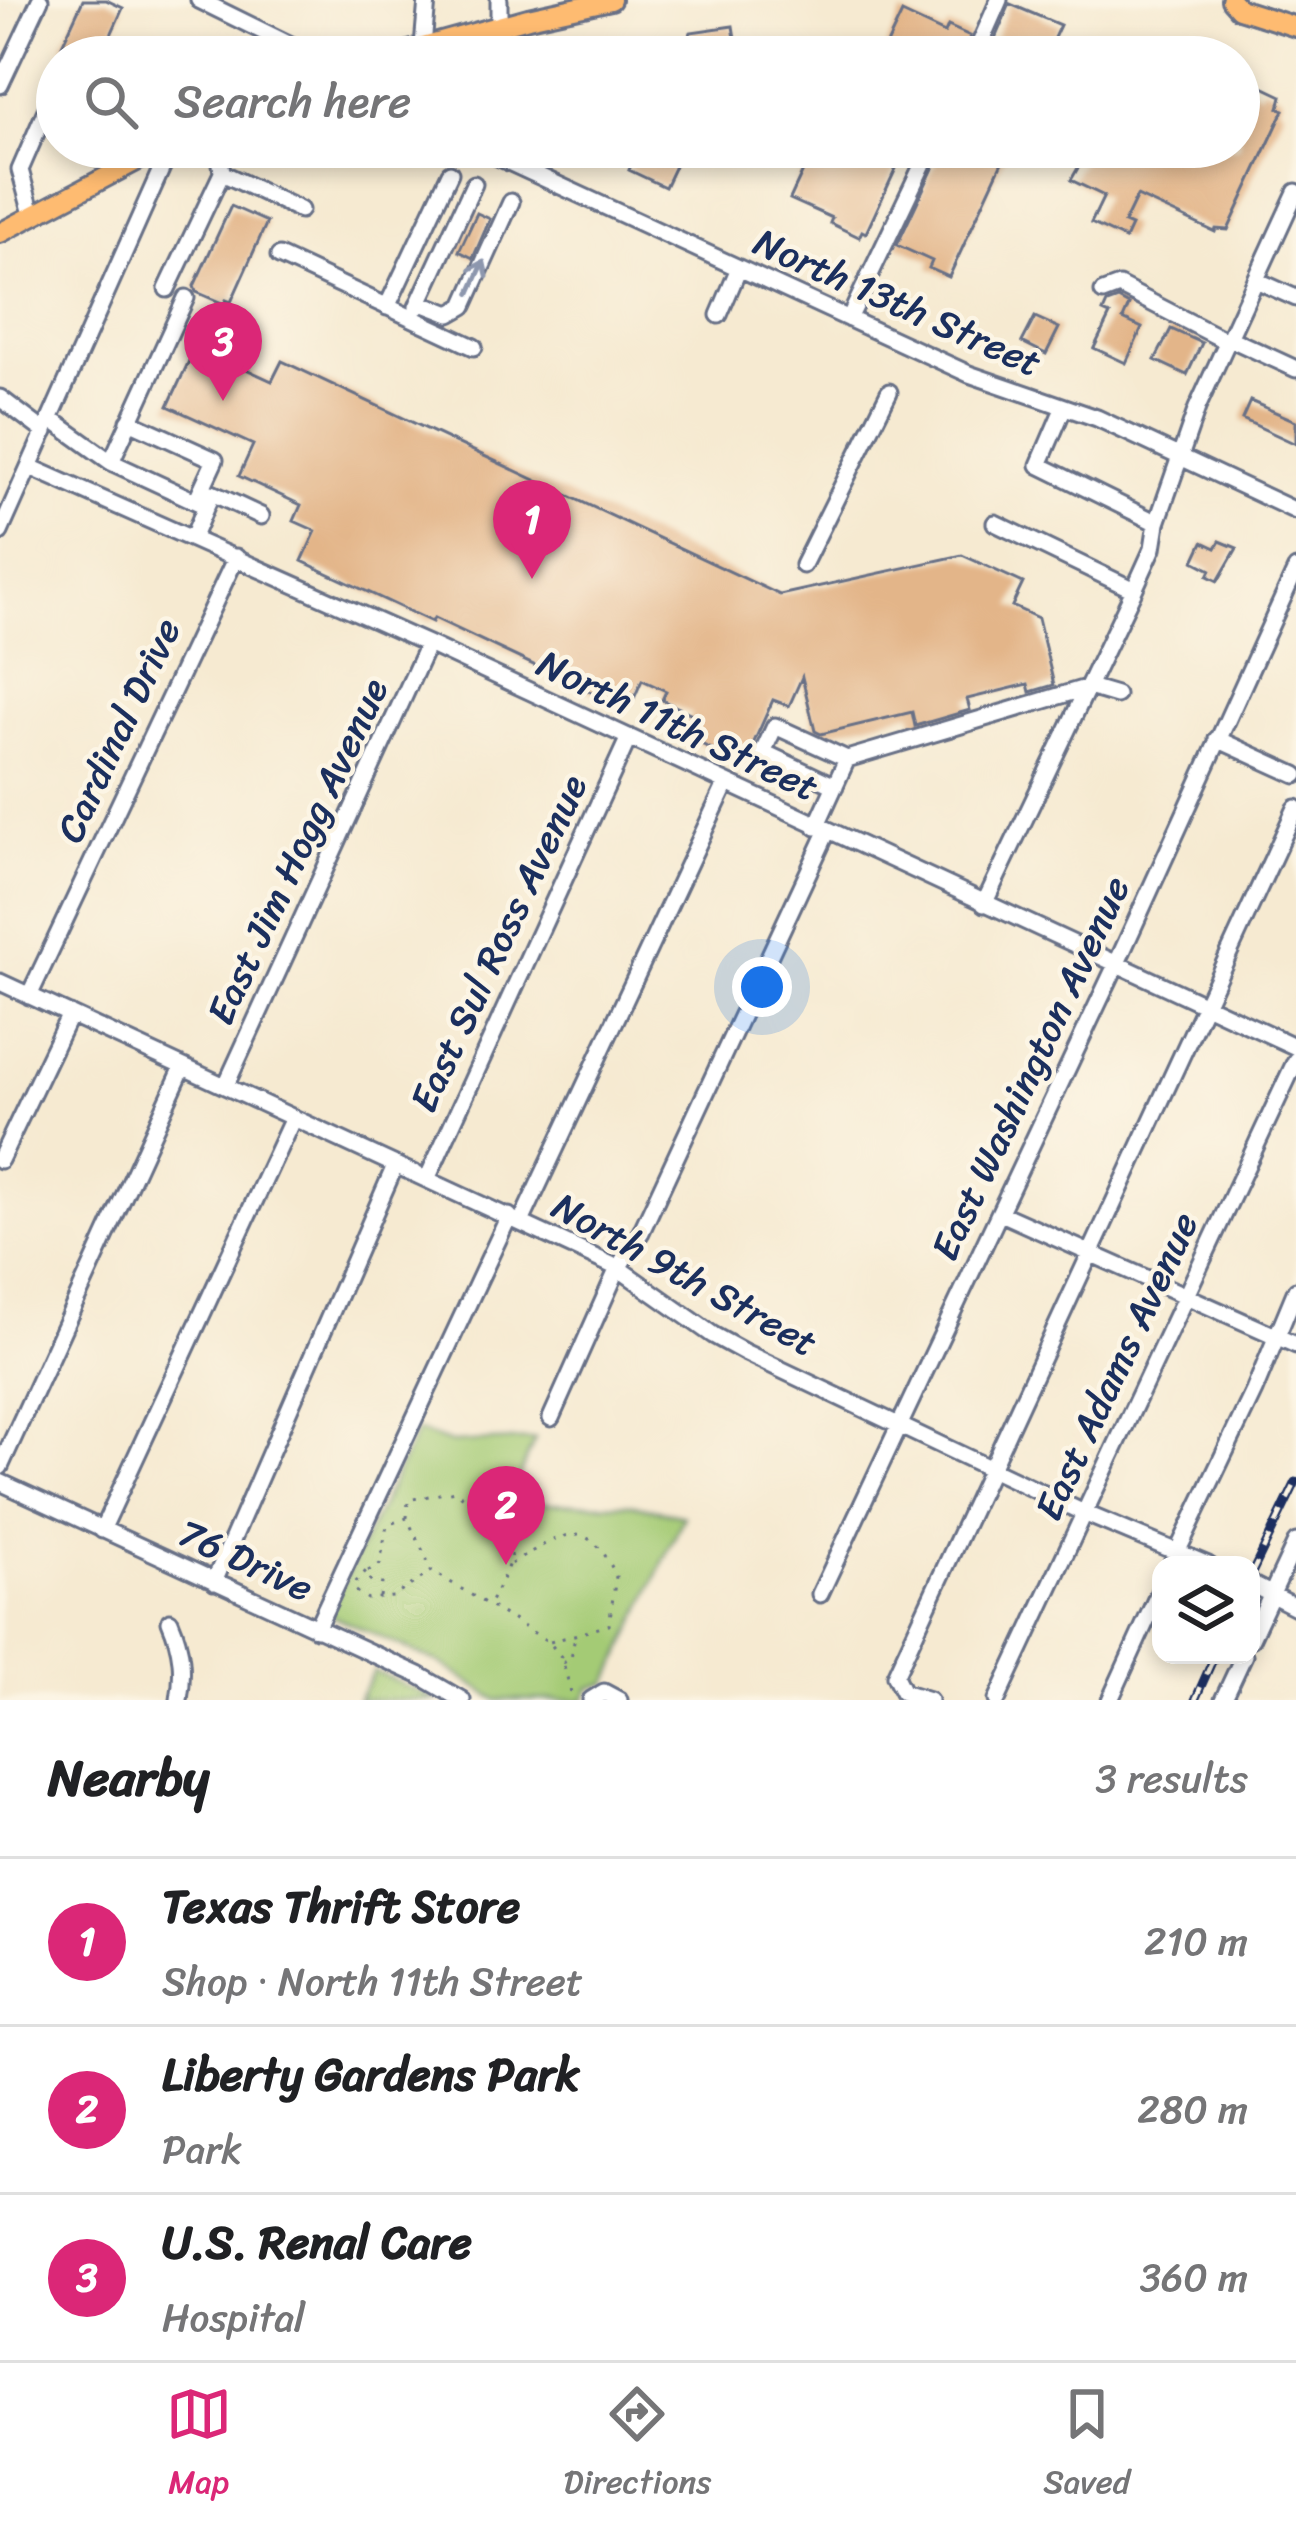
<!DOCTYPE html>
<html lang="en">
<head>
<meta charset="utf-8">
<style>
  :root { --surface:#fff; --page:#f6f6f6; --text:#202124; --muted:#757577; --line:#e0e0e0; --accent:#db2777 }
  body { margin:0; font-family:Sriracha,sans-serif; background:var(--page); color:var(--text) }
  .controls { position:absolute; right:36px; bottom:36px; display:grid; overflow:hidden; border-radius:24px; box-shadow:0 6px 18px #0003 }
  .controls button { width:108px; height:108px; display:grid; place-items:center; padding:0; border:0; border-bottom:3px solid var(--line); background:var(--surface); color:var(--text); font:60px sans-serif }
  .you { position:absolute; left:762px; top:987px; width:42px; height:42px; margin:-30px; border:9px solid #fff; border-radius:50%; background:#1a73e8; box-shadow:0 0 0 18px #1a73e833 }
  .badge { display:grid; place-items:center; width:78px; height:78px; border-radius:50%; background:var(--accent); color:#fff; font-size:39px; font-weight:700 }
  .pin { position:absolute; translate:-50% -99px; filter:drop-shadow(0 3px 6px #0008) }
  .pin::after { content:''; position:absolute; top:63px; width:42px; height:36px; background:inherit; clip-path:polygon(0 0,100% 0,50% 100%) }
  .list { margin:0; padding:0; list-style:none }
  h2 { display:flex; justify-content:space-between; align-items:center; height:156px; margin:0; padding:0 48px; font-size:51px }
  h2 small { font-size:39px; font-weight:400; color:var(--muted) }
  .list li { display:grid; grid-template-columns:78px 1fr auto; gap:36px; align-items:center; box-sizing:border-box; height:168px; padding:0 48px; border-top:3px solid var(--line) }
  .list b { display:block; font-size:45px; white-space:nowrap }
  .list p { margin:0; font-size:39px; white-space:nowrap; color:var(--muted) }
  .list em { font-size:39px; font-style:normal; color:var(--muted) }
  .icon { flex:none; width:66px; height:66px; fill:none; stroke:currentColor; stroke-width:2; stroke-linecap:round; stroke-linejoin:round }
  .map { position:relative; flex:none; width:1296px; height:1700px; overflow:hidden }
  .search { position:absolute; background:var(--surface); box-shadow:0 6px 18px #0003; left:36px; right:36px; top:36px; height:132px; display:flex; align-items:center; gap:30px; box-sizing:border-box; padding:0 42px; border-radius:66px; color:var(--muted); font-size:45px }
  .sheet { height:660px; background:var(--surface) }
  nav { display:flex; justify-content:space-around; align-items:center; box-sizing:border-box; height:168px; border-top:3px solid var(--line); background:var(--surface); font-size:33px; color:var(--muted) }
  nav a { display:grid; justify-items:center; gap:6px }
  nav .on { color:var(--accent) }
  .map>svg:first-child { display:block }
  .green { fill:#a4cb75; stroke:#607d6a; stroke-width:3 }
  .building { fill:#e3b589 }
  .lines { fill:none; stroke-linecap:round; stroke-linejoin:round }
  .minor-casing { stroke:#687086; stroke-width:21 }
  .major-casing { stroke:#687086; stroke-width:24 }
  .path { stroke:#687086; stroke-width:3; stroke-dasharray:3 9; stroke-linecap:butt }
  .minor { stroke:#fff; stroke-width:15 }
  .major { stroke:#febb71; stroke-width:18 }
  .rail-casing { stroke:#1b2f5e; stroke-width:9 }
  .rail { stroke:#fcf5e5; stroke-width:4.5; stroke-dasharray:14; stroke-linecap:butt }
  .oneway { stroke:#8d97ae }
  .labels { text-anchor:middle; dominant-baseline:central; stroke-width:9; stroke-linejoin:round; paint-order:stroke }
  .street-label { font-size:39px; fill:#1b2f5e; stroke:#fcf5e5 }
</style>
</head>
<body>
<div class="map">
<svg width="1296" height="1700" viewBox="0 0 1296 1700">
  <rect width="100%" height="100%" fill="#fcf5e5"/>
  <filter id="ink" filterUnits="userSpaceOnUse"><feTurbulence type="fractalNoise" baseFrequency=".00833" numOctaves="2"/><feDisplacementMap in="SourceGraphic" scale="24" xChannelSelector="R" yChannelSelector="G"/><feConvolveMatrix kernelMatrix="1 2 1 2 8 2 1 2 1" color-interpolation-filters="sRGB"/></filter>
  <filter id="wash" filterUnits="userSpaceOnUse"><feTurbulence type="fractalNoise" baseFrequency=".004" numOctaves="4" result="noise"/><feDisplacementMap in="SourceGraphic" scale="48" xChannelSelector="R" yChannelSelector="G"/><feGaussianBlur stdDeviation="2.7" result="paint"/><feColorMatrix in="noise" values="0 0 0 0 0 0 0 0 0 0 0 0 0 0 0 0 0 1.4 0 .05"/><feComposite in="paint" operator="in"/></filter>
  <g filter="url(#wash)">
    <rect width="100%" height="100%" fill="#f6ead1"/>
    <path class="green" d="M417,1431L451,1443L535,1439L507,1503L632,1504L684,1516L608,1683L590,1688L584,1700H497L441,1664L328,1614Z
      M374,1671L432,1698L435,1700H358Z"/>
    <g id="blocks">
      <path class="building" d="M83,0H106L123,8L101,57H87L62,45Z
        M1010,4L1060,25L1045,57H987Z
        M902,13L945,33L948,26L970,36L962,57H881Z
        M733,26L737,51L727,52L725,57H680L691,32Z
        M1239,84L1260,93L1263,87L1282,96L1279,108L1284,110L1228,230L1216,229L1215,232L1137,196L1124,223L1131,226L1125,239L1091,223L1104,196L1071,180L1090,147H1239Z
        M639,147H684L665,187L629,170Z
        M814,147H906L866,233L862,231L859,237L830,223L832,218L790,199Z
        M943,147H1009L949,277L929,268L932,261L897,245Z
        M231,206L267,222L231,302L226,300L224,304L196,292L194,286Z
        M477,213L490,219L473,258L459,251Z
        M1118,299L1129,305L1123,319L1142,328L1126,363L1094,348L1110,315L1103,312L1107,303Z
        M1035,317L1059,328L1046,354L1022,342Z
        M1171,329L1202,343L1187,375L1155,360Z
        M196,346L272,381L282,361L780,595L962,555L1023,583L1012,606L1038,618L1054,685L1030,692L1028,684L967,699L970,710L915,726L912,712L821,734L815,731L802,677L789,706L773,700L744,764L682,735L692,714L662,700L666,691L642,680L632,703L613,695L610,701L434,618L432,622L302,561L316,531L294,521L301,505L239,476L253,445L168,406Z
        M1250,401L1296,421V444L1242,419Z
        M1220,541L1237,548L1218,581L1208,576L1211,570L1194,561L1203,542L1216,548Z"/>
    </g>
  </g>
  <g filter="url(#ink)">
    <use href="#blocks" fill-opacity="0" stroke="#687086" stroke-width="3"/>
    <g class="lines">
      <defs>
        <path id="minor" d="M199,0L315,57
          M499,0V25
          M423,46L427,0
          M974,57L999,0
          M0,85L40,0
          M219,147L222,173
          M476,147L969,374L1097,418L1296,511
          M32,214L20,170L56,87
          M279,256L474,347
          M1256,280L1296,298
          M167,289L222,173L300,210
          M1103,292L1119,286L1228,342
          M419,302L450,314L464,306L511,202
          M387,307L450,173
          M417,307L474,184
          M719,315L739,268
          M849,319L931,147
          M1229,338L1296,369
          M0,398L45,432
          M51,419L111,462L186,298
          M129,421L215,460L196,501
          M111,462L206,506L193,537
          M30,467L428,644L1296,1047
          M206,506L212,493L261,516
          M995,523L1134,590L1153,548L1157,523L1039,465L1063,409
          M1157,523L1197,408L1296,192
          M0,532L171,147
          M803,565L889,392
          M1217,739L1296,775
          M835,786L763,752L775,726L847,759
          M816,827L847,759L1089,687L1116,695
          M984,904L1134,590
          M0,982L618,1268L713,1335L744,1352L1084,1513L1208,1565
          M29,996L236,557
          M226,1085L428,644
          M0,1160L70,1014
          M428,1177L629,737
          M1000,1213L1296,1345
          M521,1222L726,784
          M551,1418L618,1268L641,1232L827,832
          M0,1467L182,1069
          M0,1482L419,1675L462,1700
          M102,1530L293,1118
          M1171,1565L1254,1391L1296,1290
          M214,1582L394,1168
          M1251,1584L1296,1607
          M820,1594L1116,965L1296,569
          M170,1621C182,1649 184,1671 179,1700
          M316,1629L509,1216
          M1251,1639L1296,1542
          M591,1700L604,1692L619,1700
          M929,1700L903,1692L895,1676L1296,808
          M997,1700L1296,1060
          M1110,1700L1161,1588
          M1223,1700L1244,1655"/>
        <path id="major" d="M1231,0L1239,9L1296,27
          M387,57L528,18L611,0
          M0,233L163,147"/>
      </defs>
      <use href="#minor" class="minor-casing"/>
      <use href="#major" class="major-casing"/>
      <path class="path" d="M407,1518L408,1500L455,1491C518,1533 528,1533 489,1605
        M511,1564C557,1537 587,1510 616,1576L609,1625L550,1642
        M368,1571L380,1564L387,1525L407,1518L432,1570
        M380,1597L382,1584L370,1580L366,1571L355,1583L356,1591L368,1599L393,1597L432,1571L549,1642L562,1658L573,1700
        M563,1663L571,1659L575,1636"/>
      <use href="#minor" class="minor"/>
      <use href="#major" class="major"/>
      <defs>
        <path id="rail" d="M1251,1575L1296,1482
          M1195,1700L1215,1655"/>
      </defs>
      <use href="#rail" class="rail-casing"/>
      <use href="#rail" class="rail"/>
    </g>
    <defs><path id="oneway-shaft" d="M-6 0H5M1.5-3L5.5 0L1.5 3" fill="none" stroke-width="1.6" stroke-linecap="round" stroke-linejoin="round" transform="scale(3)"/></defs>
    <use class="oneway" href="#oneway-shaft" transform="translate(477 277) rotate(-66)"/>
  </g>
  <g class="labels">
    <g class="street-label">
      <text transform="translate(898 302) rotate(24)">North 13th Street</text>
      <text transform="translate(678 725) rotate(25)">North 11th Street</text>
      <text transform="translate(118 730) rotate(-65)">Cardinal Drive</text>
      <text transform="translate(297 851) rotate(-65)">East Jim Hogg Avenue</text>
      <text transform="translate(498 943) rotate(-65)">East Sul Ross Avenue</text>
      <text transform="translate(1030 1068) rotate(-65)">East Washington Avenue</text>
      <text transform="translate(685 1274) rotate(29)">North 9th Street</text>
      <text transform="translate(1116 1366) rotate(-65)">East Adams Avenue</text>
      <text transform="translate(246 1560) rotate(25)">76 Drive</text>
    </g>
  </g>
</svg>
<div class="controls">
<button><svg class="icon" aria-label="layers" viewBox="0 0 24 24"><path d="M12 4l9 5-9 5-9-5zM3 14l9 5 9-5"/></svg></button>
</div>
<div class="you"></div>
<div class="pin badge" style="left:532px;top:579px">1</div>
<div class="pin badge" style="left:506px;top:1565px">2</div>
<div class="pin badge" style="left:223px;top:401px">3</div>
<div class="search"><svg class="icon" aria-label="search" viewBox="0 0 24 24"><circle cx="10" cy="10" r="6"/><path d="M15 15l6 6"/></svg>Search here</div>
</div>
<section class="sheet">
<h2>Nearby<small>3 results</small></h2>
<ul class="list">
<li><span class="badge">1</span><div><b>Texas Thrift Store</b><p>Shop · North 11th Street</p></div><em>210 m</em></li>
<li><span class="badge">2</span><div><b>Liberty Gardens Park</b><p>Park</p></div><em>280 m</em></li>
<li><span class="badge">3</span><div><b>U.S. Renal Care</b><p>Hospital</p></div><em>360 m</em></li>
</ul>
</section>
<nav>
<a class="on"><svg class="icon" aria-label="map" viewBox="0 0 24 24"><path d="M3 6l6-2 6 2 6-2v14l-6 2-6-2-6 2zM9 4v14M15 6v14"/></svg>Map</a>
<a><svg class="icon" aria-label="directions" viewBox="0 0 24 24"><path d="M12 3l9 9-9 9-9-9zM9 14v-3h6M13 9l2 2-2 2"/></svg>Directions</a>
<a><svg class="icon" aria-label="saved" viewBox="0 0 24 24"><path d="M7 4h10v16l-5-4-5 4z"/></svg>Saved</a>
</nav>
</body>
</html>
